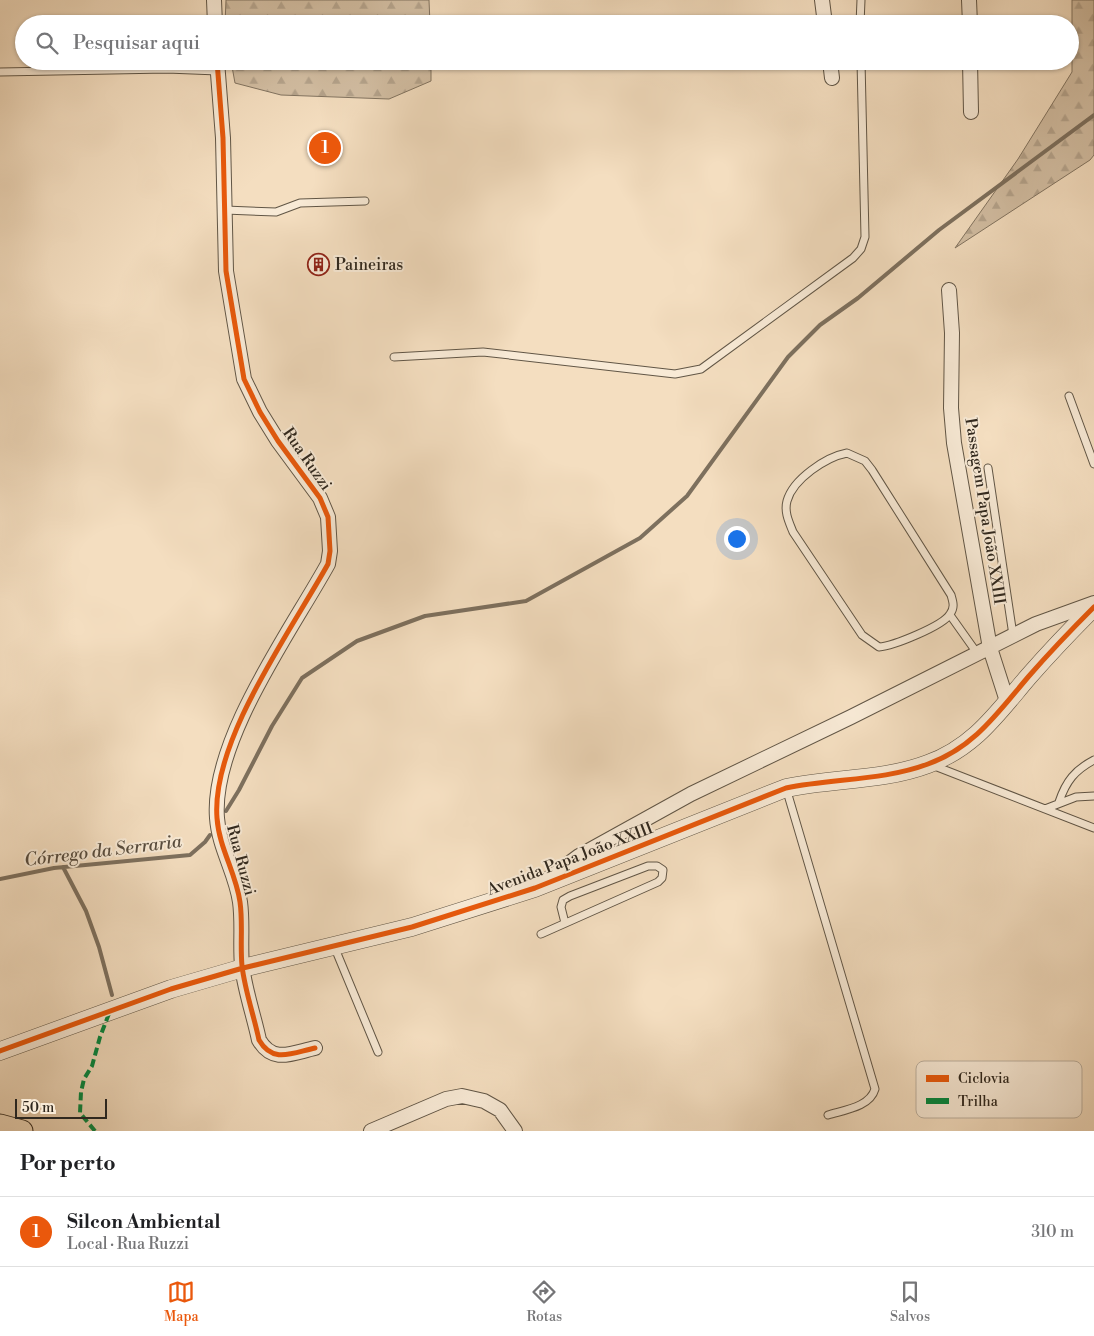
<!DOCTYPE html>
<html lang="pt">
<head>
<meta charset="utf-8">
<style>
  :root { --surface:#fff; --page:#f2f2f2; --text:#202124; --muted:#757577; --line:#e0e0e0; --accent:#ea580c }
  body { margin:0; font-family:"Libre Bodoni",serif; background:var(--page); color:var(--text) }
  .scale { position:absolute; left:15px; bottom:12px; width:92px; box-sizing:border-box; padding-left:5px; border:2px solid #30281e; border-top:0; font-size:14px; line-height:18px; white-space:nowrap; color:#30281e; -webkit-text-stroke:4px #f8ead6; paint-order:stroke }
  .you { position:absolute; left:736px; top:538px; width:18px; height:18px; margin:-12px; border:4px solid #fff; border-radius:50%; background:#1a73e8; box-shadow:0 0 0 8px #1a73e833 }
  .badge { display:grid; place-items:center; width:32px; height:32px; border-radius:50%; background:var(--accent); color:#fff; font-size:16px; font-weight:700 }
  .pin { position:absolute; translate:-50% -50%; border:2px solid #fff; box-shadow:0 1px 5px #0006 }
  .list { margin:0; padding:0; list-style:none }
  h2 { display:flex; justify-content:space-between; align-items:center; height:65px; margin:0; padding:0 20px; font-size:21px }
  h2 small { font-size:16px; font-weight:400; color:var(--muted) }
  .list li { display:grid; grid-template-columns:32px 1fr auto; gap:15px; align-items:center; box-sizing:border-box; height:70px; padding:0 20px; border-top:1px solid var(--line) }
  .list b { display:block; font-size:19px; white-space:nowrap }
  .list p { margin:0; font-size:16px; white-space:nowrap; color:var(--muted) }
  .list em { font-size:16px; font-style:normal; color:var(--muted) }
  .icon { flex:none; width:28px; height:28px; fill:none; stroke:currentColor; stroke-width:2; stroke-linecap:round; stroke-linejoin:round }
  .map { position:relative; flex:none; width:1094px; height:1131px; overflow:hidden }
  .search { position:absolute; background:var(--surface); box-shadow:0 1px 4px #0004; left:15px; right:15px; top:15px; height:55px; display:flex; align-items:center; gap:12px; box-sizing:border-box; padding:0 18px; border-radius:28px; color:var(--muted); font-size:19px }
  .sheet { height:135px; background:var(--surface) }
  nav { display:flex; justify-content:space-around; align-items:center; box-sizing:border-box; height:70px; border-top:1px solid var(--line); background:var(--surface); font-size:14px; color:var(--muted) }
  nav a { display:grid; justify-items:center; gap:2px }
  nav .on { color:var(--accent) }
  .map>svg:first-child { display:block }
  .forest { fill:url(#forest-firs); stroke:#827461 }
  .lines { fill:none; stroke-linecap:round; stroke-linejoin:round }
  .stream { stroke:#7d705e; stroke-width:4 }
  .service-casing { stroke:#615646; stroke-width:9 }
  .minor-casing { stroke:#615646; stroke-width:16 }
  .tertiary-casing { stroke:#615646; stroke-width:19 }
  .primary-casing { stroke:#30281e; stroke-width:23 }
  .service { stroke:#f8ead6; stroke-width:7 }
  .minor { stroke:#f8ead6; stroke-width:14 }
  .tertiary { stroke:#f8ead6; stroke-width:18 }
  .primary { stroke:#f4dec0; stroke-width:21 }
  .quiet { stroke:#00873e; stroke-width:4; stroke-dasharray:8 4; stroke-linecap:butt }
  .cycleway-casing { stroke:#f8ead6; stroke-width:8 }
  .cycleway { stroke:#e8590c; stroke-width:5 }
  .labels { text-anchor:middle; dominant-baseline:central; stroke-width:4; stroke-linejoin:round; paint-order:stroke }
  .poi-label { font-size:16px; fill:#30281e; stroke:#f8ead6; text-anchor:start }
  .street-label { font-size:16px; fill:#30281e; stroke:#f8ead6 }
  .water-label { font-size:18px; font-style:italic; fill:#574c3e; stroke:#f8ead6 }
  .key { fill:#f8ead6; stroke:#bcb09f; stroke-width:1 }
  .key-label { font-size:14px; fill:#30281e }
</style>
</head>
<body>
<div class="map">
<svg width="1094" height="1131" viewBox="0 0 1094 1131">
  <defs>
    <pattern id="forest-firs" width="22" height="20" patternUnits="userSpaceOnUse" patternTransform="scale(1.25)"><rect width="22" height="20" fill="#d3bfa4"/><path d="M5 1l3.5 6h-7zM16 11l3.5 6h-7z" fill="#b5a48d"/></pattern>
  </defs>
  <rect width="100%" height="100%" fill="#f4dec0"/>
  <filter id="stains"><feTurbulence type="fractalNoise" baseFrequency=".004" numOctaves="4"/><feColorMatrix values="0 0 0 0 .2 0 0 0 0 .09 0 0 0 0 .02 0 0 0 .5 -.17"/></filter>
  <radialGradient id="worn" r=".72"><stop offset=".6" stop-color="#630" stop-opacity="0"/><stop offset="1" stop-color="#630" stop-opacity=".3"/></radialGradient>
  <path class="forest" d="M226,0H429L430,24H225Z
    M1072,0H1094V155L1090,160L955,248L1018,159L1072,72Z
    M231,61H431V81L389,99L281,95L235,83Z"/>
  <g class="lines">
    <path class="stream" d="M226,811L239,790L272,726L302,678L357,641L425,616L526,601L640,538L687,496L788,357L820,325L858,298L939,230L1094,115
      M63,867L86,911L99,947L112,995
      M0,879L54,868L190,855L205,842L210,835"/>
    <defs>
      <path id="service" d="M860,24L861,0
        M0,72L167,69L218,71
        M225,210L276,212L300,203L365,201
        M394,357L483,352L675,374L701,369L853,258L861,249L865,237L861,61
        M1069,396L1094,464
        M847,453L865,461L872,470L951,595C953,602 955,607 950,614C943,626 893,646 879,647L862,635L793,532C789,522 784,512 787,501C793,479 826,457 847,453Z
        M988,468L1013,635
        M950,615L977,653
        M932,765L1094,828
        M786,788L875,1089C870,1107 844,1110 828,1115
        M1059,802C1066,781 1075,770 1094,760
        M1045,809L1076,797L1094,796
        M541,934L658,882L662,878L663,870L657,866H648L570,896L563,900L561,907L565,923
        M334,946L378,1052"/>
      <path id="minor" d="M214,0L215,24
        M822,0L825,24
        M969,0L970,24
        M217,61L223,138L226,271L244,379L260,412L278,441L320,498L328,517L330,551L328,564C291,631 211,741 217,818C219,848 236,873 240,902C243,923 240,945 242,966C245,991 254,1016 259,1040C273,1064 292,1053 315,1048
        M830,61L832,78
        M970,61L971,112
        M949,290L952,333L951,408L954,443L990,648L1007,701
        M548,879L579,856L691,794L851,717L1036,624L1094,603
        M371,1131L446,1099L462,1096L484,1101L500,1110L515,1131"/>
      <path id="tertiary" d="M0,1051L171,989L243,968L412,927L535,888L786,788C833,778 883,781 928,764C975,747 998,712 1029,676C1050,652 1072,629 1094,607"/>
      <path id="primary" d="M0,1125L22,1131"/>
    </defs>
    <use href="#service" class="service-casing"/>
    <use href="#minor" class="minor-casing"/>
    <use href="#tertiary" class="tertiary-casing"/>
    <use href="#primary" class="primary-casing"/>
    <use href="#service" class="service"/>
    <use href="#minor" class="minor"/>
    <use href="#tertiary" class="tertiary"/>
    <use href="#primary" class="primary"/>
    <path class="quiet" d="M95,1131L80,1113L81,1092L84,1079L92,1066L100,1037L110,1011"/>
    <defs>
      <path id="cycleway" d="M217,61L223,138L226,271L244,379L260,412L278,441L320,498L328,517L330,551L328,564C291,631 211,741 217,818C219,848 236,873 240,902C243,923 240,945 242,966C245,991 254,1016 259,1040C273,1064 292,1053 315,1048
        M0,1051L171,989L243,968L412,927L535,888L786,788C833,778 883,781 928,764C975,747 998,712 1029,676C1050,652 1072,629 1094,607"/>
    </defs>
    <use href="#cycleway" class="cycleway-casing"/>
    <use href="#cycleway" class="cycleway"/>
  </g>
  <defs>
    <symbol id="building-ring" viewBox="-11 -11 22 22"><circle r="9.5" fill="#f8ead6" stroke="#8f2418" stroke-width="1.5"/><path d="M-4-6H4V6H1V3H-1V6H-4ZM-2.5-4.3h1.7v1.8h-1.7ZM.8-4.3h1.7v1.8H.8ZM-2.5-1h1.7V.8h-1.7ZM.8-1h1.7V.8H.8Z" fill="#8f2418"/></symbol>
  </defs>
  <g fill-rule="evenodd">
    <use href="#building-ring" x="306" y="252" width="25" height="25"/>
  </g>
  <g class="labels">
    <g class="poi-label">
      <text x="335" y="265">Paineiras</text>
    </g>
    <g class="street-label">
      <text transform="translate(307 459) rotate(55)">Rua Ruzzi</text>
      <text transform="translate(985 511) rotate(81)">Passagem Papa João XXIII</text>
      <text transform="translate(570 859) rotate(-21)">Avenida Papa João XXIII</text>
      <text transform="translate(241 860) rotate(75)">Rua Ruzzi</text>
    </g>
    <g class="water-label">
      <text transform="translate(103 851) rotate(-7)">Córrego da Serraria</text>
    </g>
  </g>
  <rect x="916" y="1061" width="166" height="57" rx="8" class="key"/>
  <rect x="926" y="1075" width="23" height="7" fill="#e8590c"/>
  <rect x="926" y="1098" width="23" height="6" fill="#00873e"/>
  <g class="key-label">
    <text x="958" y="1083">Ciclovia</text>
    <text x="958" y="1106">Trilha</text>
  </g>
  <rect width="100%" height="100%" filter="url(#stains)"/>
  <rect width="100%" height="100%" fill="url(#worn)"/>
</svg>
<div class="scale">50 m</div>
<div class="you"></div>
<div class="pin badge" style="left:325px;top:148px">1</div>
<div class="search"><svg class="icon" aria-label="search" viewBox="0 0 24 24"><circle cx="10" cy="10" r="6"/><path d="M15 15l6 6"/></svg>Pesquisar aqui</div>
</div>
<section class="sheet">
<h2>Por perto<small></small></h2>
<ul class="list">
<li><span class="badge">1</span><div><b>Silcon Ambiental</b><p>Local · Rua Ruzzi</p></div><em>310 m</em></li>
</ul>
</section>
<nav>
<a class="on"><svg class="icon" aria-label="map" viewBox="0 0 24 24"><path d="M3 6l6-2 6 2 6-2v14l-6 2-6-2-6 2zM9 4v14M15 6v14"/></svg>Mapa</a>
<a><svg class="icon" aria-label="directions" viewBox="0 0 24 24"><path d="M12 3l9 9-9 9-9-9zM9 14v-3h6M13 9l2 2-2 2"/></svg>Rotas</a>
<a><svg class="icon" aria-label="saved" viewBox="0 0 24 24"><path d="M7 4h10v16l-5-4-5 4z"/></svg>Salvos</a>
</nav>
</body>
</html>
